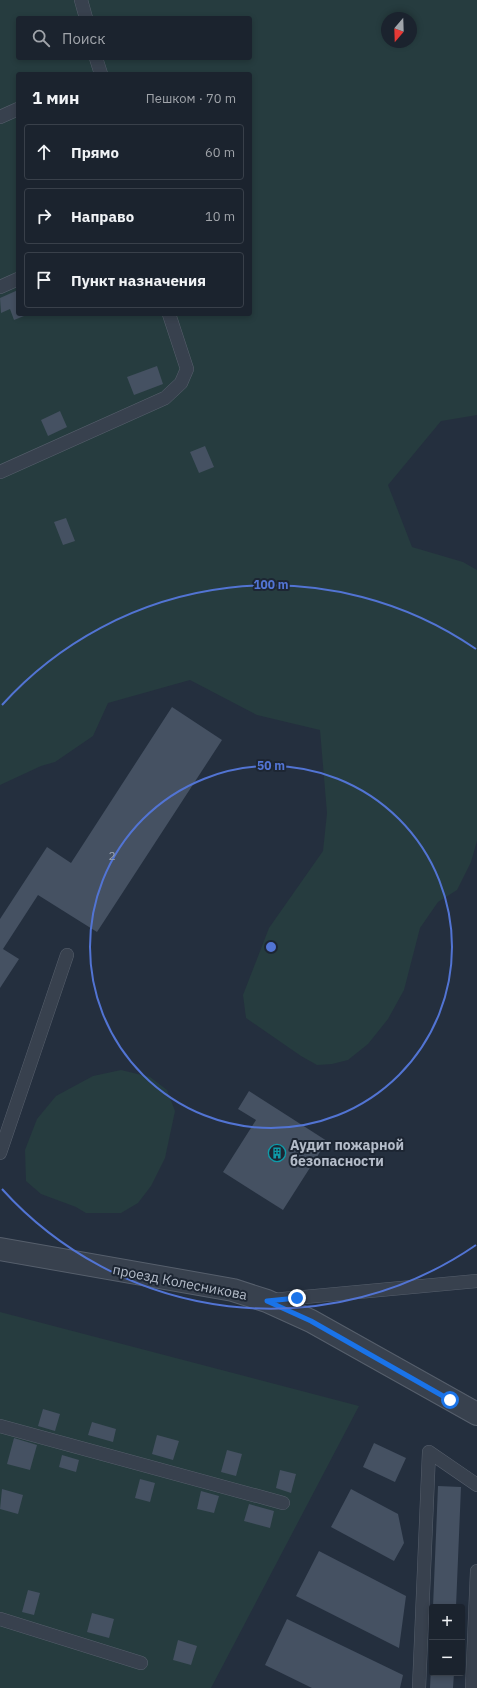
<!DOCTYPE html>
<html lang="ru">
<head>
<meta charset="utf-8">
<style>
  :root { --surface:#1b232e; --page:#282f3a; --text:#f1f3f6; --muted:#a0a4aa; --line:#39404a }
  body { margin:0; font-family:"IBM Plex Sans",sans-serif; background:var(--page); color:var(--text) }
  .controls { position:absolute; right:12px; bottom:12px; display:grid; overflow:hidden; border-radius:4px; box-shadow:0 2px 6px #0003 }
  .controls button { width:36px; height:36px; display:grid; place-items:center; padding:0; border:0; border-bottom:1px solid var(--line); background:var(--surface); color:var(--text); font:20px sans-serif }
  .compass { position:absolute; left:381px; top:12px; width:36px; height:36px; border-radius:50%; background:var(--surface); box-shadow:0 2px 6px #0003; rotate:199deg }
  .stop { position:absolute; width:12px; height:12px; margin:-9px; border:3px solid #1a73e8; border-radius:50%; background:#fff }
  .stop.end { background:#1a73e8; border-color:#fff; box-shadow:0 1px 4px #0008 }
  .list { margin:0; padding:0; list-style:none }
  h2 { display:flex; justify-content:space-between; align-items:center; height:52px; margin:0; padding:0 16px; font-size:17px }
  h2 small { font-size:13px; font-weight:400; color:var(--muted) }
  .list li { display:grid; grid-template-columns:26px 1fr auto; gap:12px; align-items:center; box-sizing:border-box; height:56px; margin:0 8px 8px; padding:0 8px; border:1px solid var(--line); border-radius:4px }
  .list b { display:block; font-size:15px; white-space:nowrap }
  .list em { font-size:13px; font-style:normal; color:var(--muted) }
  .icon { flex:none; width:22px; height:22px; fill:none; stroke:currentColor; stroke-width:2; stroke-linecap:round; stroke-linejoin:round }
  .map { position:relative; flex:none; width:477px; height:1688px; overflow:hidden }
  .search { position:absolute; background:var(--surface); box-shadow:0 2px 6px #0003; left:16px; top:16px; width:236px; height:44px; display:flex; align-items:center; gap:10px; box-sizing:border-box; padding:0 14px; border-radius:4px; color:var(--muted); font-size:15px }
  .panel { position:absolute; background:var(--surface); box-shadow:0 2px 6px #0003; left:16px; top:72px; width:236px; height:244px; border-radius:4px }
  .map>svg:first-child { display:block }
  .green { fill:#263c3f; fill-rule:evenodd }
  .building { fill:#455162 }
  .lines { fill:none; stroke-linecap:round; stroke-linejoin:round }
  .service-casing { stroke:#565f6c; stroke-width:14 }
  .minor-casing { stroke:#565f6c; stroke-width:24 }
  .service { stroke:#38414e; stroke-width:13 }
  .minor { stroke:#38414e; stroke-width:22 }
  .route { stroke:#1a73e8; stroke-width:5 }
  .ring { fill:none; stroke:#5274d3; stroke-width:2 }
  .labels { text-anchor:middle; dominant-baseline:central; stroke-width:4; stroke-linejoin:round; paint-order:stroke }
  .number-label { font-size:12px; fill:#98a1af }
  .poi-label { font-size:14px; font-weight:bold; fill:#b4bcc9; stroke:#1d2633; text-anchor:start }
  .street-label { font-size:14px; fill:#b4bcc9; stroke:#1d2633 }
  .centre { fill:#5274d3; stroke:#1d2633; stroke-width:2 }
  .ring-label { font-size:12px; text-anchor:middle; font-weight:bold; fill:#5274d3; stroke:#1d2633; stroke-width:4; stroke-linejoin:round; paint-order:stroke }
</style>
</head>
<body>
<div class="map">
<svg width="477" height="1688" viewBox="0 0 477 1688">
  <rect width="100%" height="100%" fill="#242f3e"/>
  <path class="green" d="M0,0H477V415L441,421L388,485L412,547L463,562L477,570V841L471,862L457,890L438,902L420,928L404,990L388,1019L368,1044L348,1060L332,1064L317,1065L301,1056L246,1018L243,995L269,928L323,851L327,813L320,730L257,715L190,680L108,703L93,736L55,762L41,766L0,785ZM18,18H250V58H18ZM387,18H411V42H387ZM18,74H250V314H18Z
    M121,1070L150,1077L167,1090L175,1111L165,1158L151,1186L138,1203L121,1213H86L76,1207L41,1194L26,1181L25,1150L37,1119L56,1096L93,1076Z
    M0,1312L359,1406L211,1688H0Z"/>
  <path class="building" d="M18,290V314H29L14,320L10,309L1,313L0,298Z
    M157,366L163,384L134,395L127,377Z
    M60,411L67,427L48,436L41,420Z
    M205,446L214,467L199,473L190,452Z
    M66,518L75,541L63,545L54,522Z
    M172,707L222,740L97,932L38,895L3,949L19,959L0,988V919L47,847L71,863Z
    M249,1091L327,1141L283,1210L223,1172L256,1120L238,1109Z
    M43,1409L60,1414L55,1431L38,1426Z
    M92,1422L116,1429L113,1442L88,1435Z
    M157,1435L179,1441L173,1460L152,1454Z
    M14,1438L37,1445L30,1470L7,1464Z
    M374,1443L406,1458L395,1482L363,1467Z
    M227,1450L242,1454L236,1476L221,1472Z
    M62,1455L79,1460L76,1472L59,1467Z
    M280,1470L296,1474L291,1493L276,1488Z
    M140,1479L155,1483L150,1502L135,1498Z
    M438,1486L461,1487L456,1607H433Z
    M2,1489L23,1495L18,1514L0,1509Z
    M351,1489L398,1514L404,1543L394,1561L331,1527Z
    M201,1491L219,1496L214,1513L197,1509Z
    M249,1504L274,1511L270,1528L244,1521Z
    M319,1551L406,1596L399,1648L296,1596Z
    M28,1590L40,1593L34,1615L22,1612Z
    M92,1613L114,1619L109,1638L87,1632Z
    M287,1619L403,1675L400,1688H312L265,1665Z
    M178,1640L197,1646L191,1665L173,1660Z
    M431,1667H432V1673H454L453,1688H430Z"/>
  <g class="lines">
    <defs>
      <path id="service" d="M81,0L86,18
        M96,58L101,74
        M0,117L18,109
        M0,287L18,279
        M0,472L165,398L181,383L187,369L169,314
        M0,1153L67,955
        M272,1300L477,1281
        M0,1426L283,1503
        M429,1452L477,1485
        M0,1619L141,1663
        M419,1688L429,1452
        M472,1688L477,1571"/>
      <path id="minor" d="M0,1249L233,1290L267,1301L311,1321L477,1414"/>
    </defs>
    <use href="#service" class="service-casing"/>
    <use href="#minor" class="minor-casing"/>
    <use href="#service" class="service"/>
    <use href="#minor" class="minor"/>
  </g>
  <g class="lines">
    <path class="route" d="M297,1298L267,1301L311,1321L450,1400"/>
  </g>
  <g class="ring">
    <circle cx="271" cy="947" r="181"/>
    <path d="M476 1245A362 362 0 0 1 2 1189M2 705A362 362 0 0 1 476 649"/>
  </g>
  <defs>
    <symbol id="building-ring" viewBox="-11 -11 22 22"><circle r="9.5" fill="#1d2633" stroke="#0f9aa8" stroke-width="1.5"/><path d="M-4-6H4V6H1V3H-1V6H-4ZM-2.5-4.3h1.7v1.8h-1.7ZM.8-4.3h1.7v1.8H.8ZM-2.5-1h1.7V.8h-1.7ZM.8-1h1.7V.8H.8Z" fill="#0f9aa8"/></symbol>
  </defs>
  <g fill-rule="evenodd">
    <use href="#building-ring" x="267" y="1143" width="20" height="20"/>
  </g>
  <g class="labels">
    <g class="number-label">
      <text x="112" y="855">2</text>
    </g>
    <g class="poi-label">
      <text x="290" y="1145">Аудит пожарной<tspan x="290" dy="16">безопасности</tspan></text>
    </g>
    <g class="street-label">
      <text transform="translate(180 1282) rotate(11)">проезд Колесникова</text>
    </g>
  </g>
  <circle cx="271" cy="947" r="6" class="centre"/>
  <g class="ring-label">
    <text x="271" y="589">100 m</text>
    <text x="271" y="770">50 m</text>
  </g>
</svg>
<div class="controls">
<button>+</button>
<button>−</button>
</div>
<svg class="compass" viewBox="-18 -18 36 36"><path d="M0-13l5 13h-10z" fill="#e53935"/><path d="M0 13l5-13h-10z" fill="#a0a4aa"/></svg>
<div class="stop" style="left:450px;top:1400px"></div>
<div class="stop end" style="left:297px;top:1298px"></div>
<div class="search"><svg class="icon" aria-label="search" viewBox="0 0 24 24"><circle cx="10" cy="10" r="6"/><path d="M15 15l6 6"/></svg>Поиск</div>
<section class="panel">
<h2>1 мин<small>Пешком · 70 m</small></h2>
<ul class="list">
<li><svg class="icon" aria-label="ahead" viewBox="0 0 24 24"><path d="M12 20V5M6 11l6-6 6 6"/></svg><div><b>Прямо</b></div><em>60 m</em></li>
<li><svg class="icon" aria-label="right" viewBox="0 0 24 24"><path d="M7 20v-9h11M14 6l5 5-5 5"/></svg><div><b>Направо</b></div><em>10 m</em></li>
<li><svg class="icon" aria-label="arrive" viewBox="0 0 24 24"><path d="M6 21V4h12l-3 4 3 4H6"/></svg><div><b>Пункт назначения</b></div></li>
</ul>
</section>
</div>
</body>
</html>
